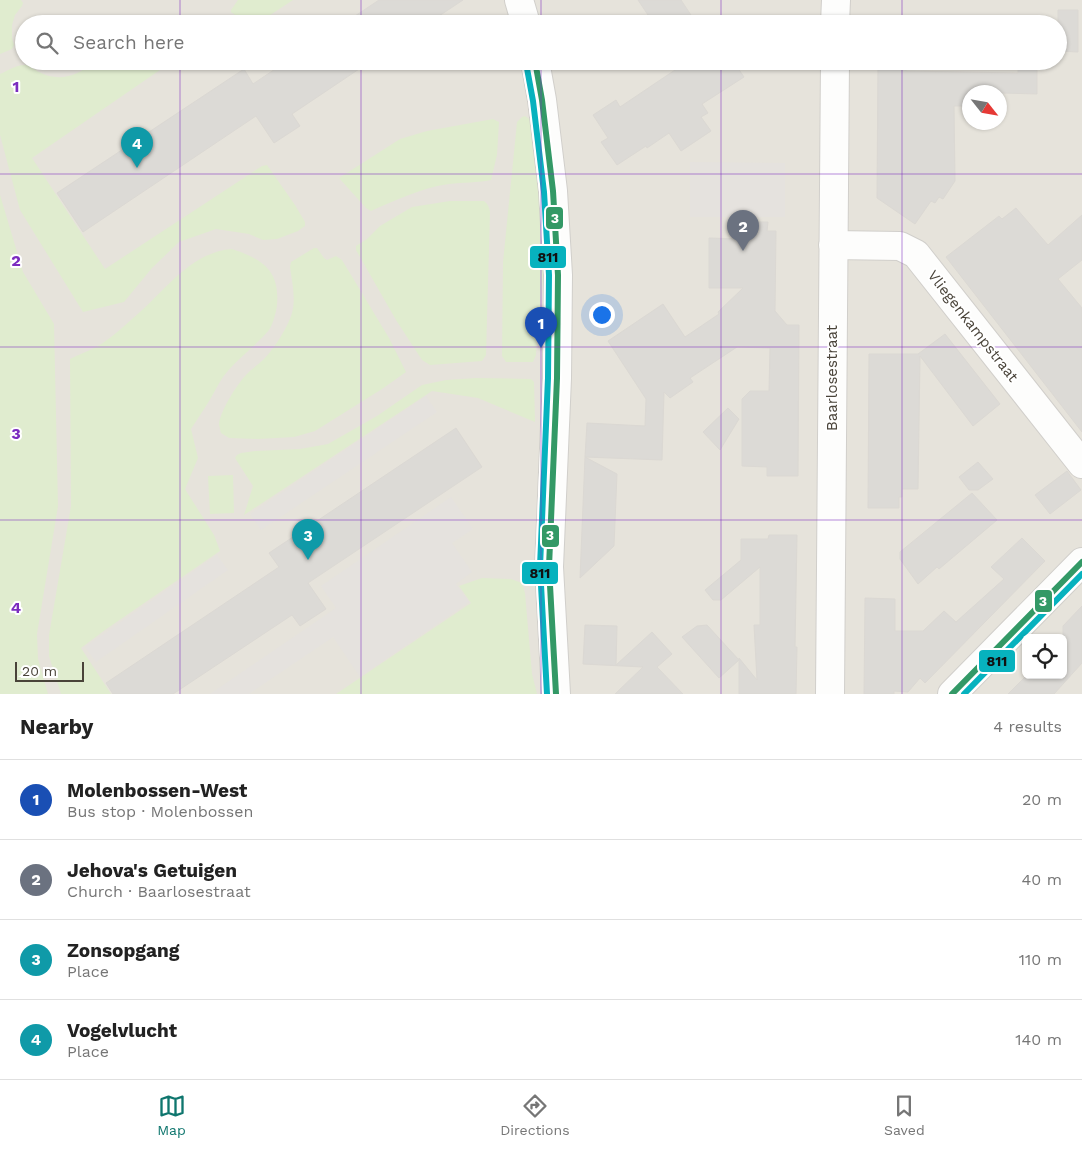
<!DOCTYPE html>
<html lang="en">
<head>
<meta charset="utf-8">
<style>
  :root { --surface:#fff; --page:#f2f2f2; --text:#222; --muted:#767676; --line:#e0e0e0; --accent:#0f766e }
  body { margin:0; font-family:"Work Sans",sans-serif; background:var(--page); color:var(--text) }
  .controls { position:absolute; right:15px; bottom:15px; display:grid; overflow:hidden; border-radius:8px; box-shadow:0 1px 4px #0004 }
  .controls button { width:45px; height:45px; display:grid; place-items:center; padding:0; border:0; border-bottom:1px solid var(--line); background:var(--surface); color:var(--text); font:25px sans-serif }
  .compass { position:absolute; left:962px; top:85px; width:45px; height:45px; border-radius:50%; background:var(--surface); box-shadow:0 1px 4px #0004; rotate:121deg }
  .scale { position:absolute; left:15px; bottom:12px; width:69px; box-sizing:border-box; padding-left:5px; border:2px solid #494339; border-top:0; font-size:14px; line-height:18px; white-space:nowrap; color:#494339; -webkit-text-stroke:4px #fff; paint-order:stroke }
  .you { position:absolute; left:601px; top:314px; width:18px; height:18px; margin:-12px; border:4px solid #fff; border-radius:50%; background:#1a73e8; box-shadow:0 0 0 8px #1a73e833 }
  .badge { display:grid; place-items:center; width:32px; height:32px; border-radius:50%; background:var(--accent); color:#fff; font-size:16px; font-weight:700 }
  .pin { position:absolute; translate:-50% -41px; filter:drop-shadow(0 1px 2px #0008) }
  .pin::after { content:''; position:absolute; top:26px; width:18px; height:15px; background:inherit; clip-path:polygon(0 0,100% 0,50% 100%) }
  .list { margin:0; padding:0; list-style:none }
  h2 { display:flex; justify-content:space-between; align-items:center; height:65px; margin:0; padding:0 20px; font-size:21px }
  h2 small { font-size:16px; font-weight:400; color:var(--muted) }
  .list li { display:grid; grid-template-columns:32px 1fr auto; gap:15px; align-items:center; box-sizing:border-box; height:80px; padding:0 20px; border-top:1px solid var(--line) }
  .list b { display:block; font-size:19px; white-space:nowrap }
  .list p { margin:0; font-size:16px; white-space:nowrap; color:var(--muted) }
  .list em { font-size:16px; font-style:normal; color:var(--muted) }
  .icon { flex:none; width:28px; height:28px; fill:none; stroke:currentColor; stroke-width:2; stroke-linecap:round; stroke-linejoin:round }
  .map { position:relative; flex:none; width:1082px; height:694px; overflow:hidden }
  .search { position:absolute; background:var(--surface); box-shadow:0 1px 4px #0004; left:15px; right:15px; top:15px; height:55px; display:flex; align-items:center; gap:12px; box-sizing:border-box; padding:0 18px; border-radius:28px; color:var(--muted); font-size:19px }
  .sheet { height:385px; background:var(--surface) }
  nav { display:flex; justify-content:space-around; align-items:center; box-sizing:border-box; height:70px; border-top:1px solid var(--line); background:var(--surface); font-size:14px; color:var(--muted) }
  nav a { display:grid; justify-items:center; gap:2px }
  nav .on { color:var(--accent) }
  .map>svg:first-child { display:block }
  .residential { fill:#e6e3db; fill-rule:evenodd }
  .green { fill:#e0eccf }
  .parking { fill:#e5e2de }
  .building { fill:#dcdad6; stroke:#dbd8d3 }
  .lines { fill:none; stroke-linecap:round; stroke-linejoin:round }
  .minor-casing { stroke:#d1cfcb; stroke-width:30 }
  .minor { stroke:#fdfdfc; stroke-width:28 }
  .bus-1-casing { stroke:#fff; stroke-width:10 }
  .bus-2-casing { stroke:#fff; stroke-width:10 }
  .bus-1 { stroke:#396; stroke-width:6 }
  .bus-2 { stroke:#07b2be; stroke-width:6 }
  .grid { fill:none; stroke:#7b2cbf; stroke-width:1; stroke-opacity:0.55 }
  .labels { text-anchor:middle; dominant-baseline:central; stroke-width:4; stroke-linejoin:round; paint-order:stroke }
  .street-label { font-size:15px; fill:#494339; stroke:#fff }
  .grid-label { font-size:16px; text-anchor:middle; font-weight:bold; fill:#7b2cbf; stroke:#fff; stroke-width:4; stroke-linejoin:round; paint-order:stroke }
  .line-badge { stroke:#fff; stroke-width:2 }
  .badge-label { font-size:14px; text-anchor:middle; font-weight:bold; fill:#fff }
  .pale-badge-label { font-size:14px; text-anchor:middle; font-weight:bold; fill:#111 }
</style>
</head>
<body>
<div class="map">
<svg width="1082" height="694" viewBox="0 0 1082 694">
  <rect width="100%" height="100%" fill="#f3f1ed"/>
  <path class="residential" d="M0,0H1082V694H0ZM24,24H1058V61H24ZM970,92H1000V122H970ZM1026,638H1063V675H1026Z"/>
  <path class="green" d="M0,0H21L23,3L22,6L15,15L12,25V38L14,45L12,49L0,54Z
    M238,0H293L258,23L241,19L231,12V10Z
    M184,16C195,17 202,18 212,24H176L178,19Z
    M92,61H173L32,158L105,269L262,166L267,165L295,205L305,222V226L298,231L277,239L263,240L249,234L216,229L179,242L152,268L124,302L83,312L20,210L0,135V74C7,71 17,64 26,65C30,66 35,70 39,72C57,82 80,77 92,61Z
    M525,116L534,122L545,261L537,333L536,355L533,362H506L502,356L503,262L517,122L522,117Z
    M493,119L499,122L497,155L491,180C478,183 463,182 449,184C421,188 396,200 371,211L366,208L339,178L400,139L427,131Z
    M0,195L23,272L54,324L58,506L37,634L38,659L48,694H0Z
    M450,201H484C488,204 489,207 490,212L486,355L482,361L430,365L422,360L396,320L356,250V246L367,239L380,226L412,207Z
    M314,248H317L324,258L327,260L336,256L342,260L389,338L406,372L382,389L315,431L294,437L258,439L229,438L221,433C220,430 220,428 219,425C219,413 237,384 246,375C251,369 258,365 264,359C274,349 288,327 292,313C296,298 292,282 290,267L291,262Z
    M232,249C262,259 280,270 277,305C276,313 273,324 269,330C255,347 236,359 223,377C217,386 212,397 206,406C201,414 196,421 191,429L198,458L185,489L214,535L220,551L105,630L81,648L111,694H61L49,656V635L71,506L70,359C80,354 89,351 98,346C110,339 122,328 132,319C163,294 189,252 232,249Z
    M476,378L531,379L534,382L535,422L478,398L432,391L244,515L253,486L235,458L237,455L241,453L255,451L300,449L328,444L377,416L422,385L446,380Z
    M233,475L234,513L210,514L208,476Z
    M482,578L511,579L522,583L525,593L532,674L537,694H336L471,603L459,586Z"/>
  <path class="parking" d="M690,162L785,163V217H690Z
    M426,396L437,412L261,530L250,514Z
    M451,497L473,529L452,543L472,572L456,584L469,602L360,677L333,637L249,694H210L336,608L321,586Z
    M217,555L228,570L96,662L85,647Z"/>
  <path class="building" d="M379,0H463L427,24H343Z
    M638,0H681L697,24H654Z
    M1058,10H1078V52L1058,51Z
    M287,61H371L292,114L300,126L274,143L256,116L83,232L57,193L244,69L253,84Z
    M673,61H733L744,77L702,104L708,113L701,117L711,131L681,151L669,133L647,148L646,146L617,165L601,142L608,138L593,115L616,100L620,107L678,68Z
    M878,61H906V71L1018,73V61H1037V94L968,92V106H954L955,181L943,199L939,197L935,203L931,201L915,224L877,198Z
    M1016,208L1048,245L1082,215V260L1058,279L1082,308V432L946,257L999,216L1002,219Z
    M738,222H768L767,231H776L775,311L787,325H799L798,476H767V467L742,466V399L750,391H769L770,348L737,347L690,378L693,382L670,398L664,392L662,460L585,457L587,423L645,426L646,399L608,341L663,304L685,337L719,314L718,312L743,288H709V238L738,239Z
    M945,334L1000,404L973,426L920,356L918,489H902V497H899V508H868L869,354H918Z
    M728,408L739,419L720,450L703,432Z
    M456,428L482,467L308,583L326,609L300,626L292,615L173,694H113L106,683L279,567L269,553Z
    M585,457L617,474L614,546L580,578Z
    M978,462L993,479L978,490H969L959,477Z
    M1067,471L1081,490L1050,514L1035,495Z
    M972,493L997,520L939,569L937,567L918,584L900,559V552Z
    M769,535H797L795,647H797L796,694H739V658L757,680L754,625H760V567L721,600H713L705,590L741,560V539H768Z
    M1022,538L1045,561L925,683L920,678L908,692L894,691V694H864L865,598L895,599V631H923L944,611L956,622L1004,579L991,567Z
    M1082,606V663L1054,694H1008L1027,675H1063V626Z
    M585,625L617,626L616,665L652,632L672,654L657,667L683,694H615L643,667L583,664Z
    M707,625L739,660L719,678L682,637L697,626Z"/>
  <g class="lines">
    <defs>
      <path id="minor" d="M519,0L526,24
        M835,24L836,0
        M535,61L542,100L553,191L558,275L557,378L549,567L556,694
        M833,245L900,246L916,254L1082,464
        M830,694L835,61
        M952,694L1082,562"/>
    </defs>
    <use href="#minor" class="minor-casing"/>
    <use href="#minor" class="minor"/>
    <defs>
      <path id="bus-1" d="M535,61L542,100L553,191L558,275L557,378L549,567L556,694
        M952,694L1082,562"/>
      <path id="bus-2" d="M526,63L533,101L544,192L549,275L548,378L540,567L547,694
        M964,694L1082,574"/>
    </defs>
    <use href="#bus-1" class="bus-1-casing"/>
    <use href="#bus-2" class="bus-2-casing"/>
    <use href="#bus-1" class="bus-1"/>
    <use href="#bus-2" class="bus-2"/>
  </g>
  <path class="grid" d="M180,0V24M361,0V24M541,0V24M721,0V24M902,0V24M180,61V694M361,61V694M541,61V694M721,61V694M902,61V694M0,174H1082M0,347H1082M0,520H1082"/>
  <g class="labels">
    <g class="street-label">
      <text transform="translate(973 326) rotate(52)">Vliegenkampstraat</text>
      <text transform="translate(832 378) rotate(-90)">Baarlosestraat</text>
    </g>
  </g>
  <g class="grid-label">
    <text x="16" y="92">1</text>
    <text x="16" y="266">2</text>
    <text x="16" y="439">3</text>
    <text x="16" y="613">4</text>
  </g>
  <g class="line-badge">
    <rect x="545" y="206" width="19" height="24" rx="5" fill="#396"/>
    <rect x="529" y="245" width="38" height="24" rx="5" fill="#07b2be"/>
    <rect x="541" y="524" width="19" height="24" rx="5" fill="#396"/>
    <rect x="521" y="561" width="38" height="24" rx="5" fill="#07b2be"/>
    <rect x="1034" y="589" width="19" height="24" rx="5" fill="#396"/>
    <rect x="978" y="649" width="38" height="24" rx="5" fill="#07b2be"/>
  </g>
  <g class="badge-label">
    <text x="555" y="223">3</text>
    <text x="550" y="540">3</text>
    <text x="1043" y="606">3</text>
  </g>
  <g class="pale-badge-label">
    <text x="548" y="262">811</text>
    <text x="540" y="578">811</text>
    <text x="997" y="666">811</text>
  </g>
</svg>
<div class="controls">
<button><svg class="icon" aria-label="locate" viewBox="0 0 24 24"><circle cx="12" cy="12" r="6"/><path d="M12 2v4M12 18v4M2 12h4M18 12h4"/></svg></button>
</div>
<svg class="compass" viewBox="-18 -18 36 36"><path d="M0-13l5 13h-10z" fill="#e53935"/><path d="M0 13l5-13h-10z" fill="#767676"/></svg>
<div class="scale">20 m</div>
<div class="you"></div>
<div class="pin badge" style="left:541px;top:348px;background:#1a4fb4">1</div>
<div class="pin badge" style="left:743px;top:251px;background:#6b7280">2</div>
<div class="pin badge" style="left:308px;top:560px;background:#0f9aa8">3</div>
<div class="pin badge" style="left:137px;top:168px;background:#0f9aa8">4</div>
<div class="search"><svg class="icon" aria-label="search" viewBox="0 0 24 24"><circle cx="10" cy="10" r="6"/><path d="M15 15l6 6"/></svg>Search here</div>
</div>
<section class="sheet">
<h2>Nearby<small>4 results</small></h2>
<ul class="list">
<li><span class="badge" style="background:#1a4fb4">1</span><div><b>Molenbossen-West</b><p>Bus stop · Molenbossen</p></div><em>20 m</em></li>
<li><span class="badge" style="background:#6b7280">2</span><div><b>Jehova's Getuigen</b><p>Church · Baarlosestraat</p></div><em>40 m</em></li>
<li><span class="badge" style="background:#0f9aa8">3</span><div><b>Zonsopgang</b><p>Place</p></div><em>110 m</em></li>
<li><span class="badge" style="background:#0f9aa8">4</span><div><b>Vogelvlucht</b><p>Place</p></div><em>140 m</em></li>
</ul>
</section>
<nav>
<a class="on"><svg class="icon" aria-label="map" viewBox="0 0 24 24"><path d="M3 6l6-2 6 2 6-2v14l-6 2-6-2-6 2zM9 4v14M15 6v14"/></svg>Map</a>
<a><svg class="icon" aria-label="directions" viewBox="0 0 24 24"><path d="M12 3l9 9-9 9-9-9zM9 14v-3h6M13 9l2 2-2 2"/></svg>Directions</a>
<a><svg class="icon" aria-label="saved" viewBox="0 0 24 24"><path d="M7 4h10v16l-5-4-5 4z"/></svg>Saved</a>
</nav>
</body>
</html>
